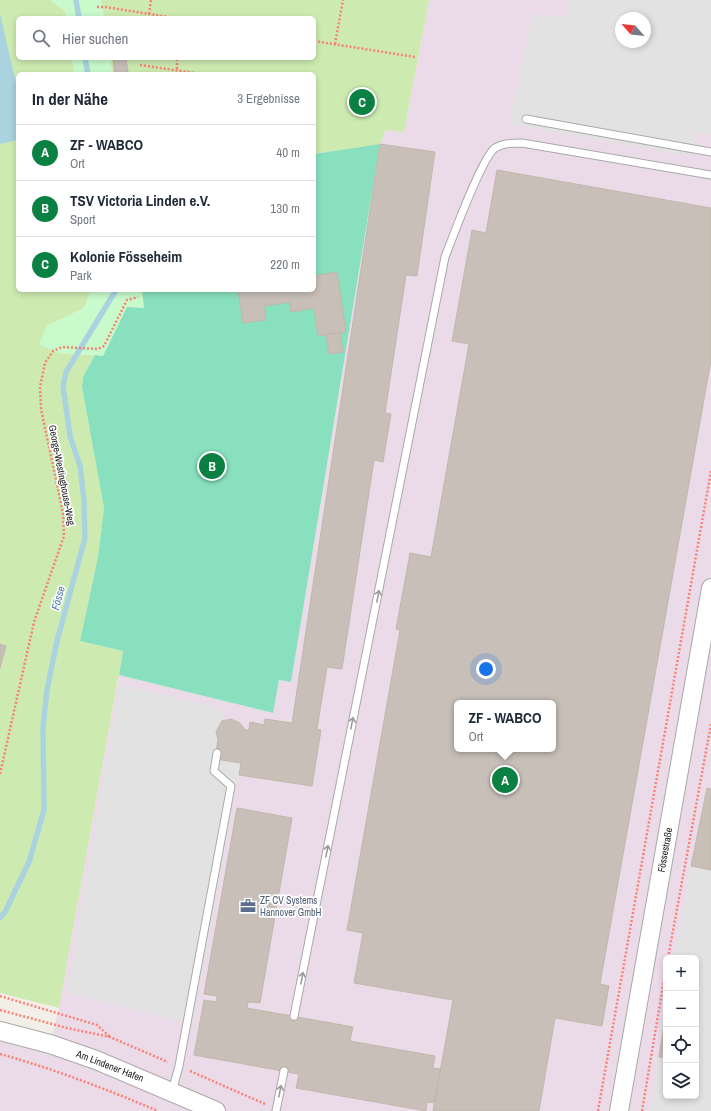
<!DOCTYPE html>
<html lang="de">
<head>
<meta charset="utf-8">
<style>
  :root { --surface:#fff; --page:#f6f6f7; --text:#1f2937; --muted:#747a83; --line:#e0e1e3; --accent:#0b8043 }
  body { margin:0; font-family:"Archivo Narrow",sans-serif; background:var(--page); color:var(--text) }
  .controls { position:absolute; right:12px; bottom:12px; display:grid; overflow:hidden; border-radius:6px; box-shadow:0 2px 6px #0003 }
  .controls button { width:36px; height:36px; display:grid; place-items:center; padding:0; border:0; border-bottom:1px solid var(--line); background:var(--surface); color:var(--text); font:20px sans-serif }
  .compass { position:absolute; left:615px; top:12px; width:36px; height:36px; border-radius:50%; background:var(--surface); box-shadow:0 2px 6px #0003; rotate:297deg }
  .you { position:absolute; left:486px; top:669px; width:14px; height:14px; margin:-10px; border:3px solid #fff; border-radius:50%; background:#1a73e8; box-shadow:0 0 0 6px #1a73e833 }
  .badge { display:grid; place-items:center; width:26px; height:26px; border-radius:50%; background:var(--accent); color:#fff; font-size:13px; font-weight:700 }
  .pin { position:absolute; translate:-50% -50%; border:2px solid #fff; box-shadow:0 1px 4px #0006 }
  .popup { position:absolute; left:454px; top:700px; width:102px; height:52px; box-sizing:border-box; display:grid; place-content:center; border-radius:6px; background:var(--surface); filter:drop-shadow(0 1px 3px #0005); font-size:13px; white-space:nowrap; color:var(--muted) }
  .popup b { font-size:15px; color:var(--text) }
  .popup::after { content:''; position:absolute; left:50%; top:100%; margin-left:-8px; border:8px solid transparent; border-top-color:var(--surface) }
  .list { margin:0; padding:0; list-style:none }
  h2 { display:flex; justify-content:space-between; align-items:center; height:52px; margin:0; padding:0 16px; font-size:17px }
  h2 small { font-size:13px; font-weight:400; color:var(--muted) }
  .list li { display:grid; grid-template-columns:26px 1fr auto; gap:12px; align-items:center; box-sizing:border-box; height:56px; padding:0 16px; border-top:1px solid var(--line) }
  .list b { display:block; font-size:15px; white-space:nowrap }
  .list p { margin:0; font-size:13px; white-space:nowrap; color:var(--muted) }
  .list em { font-size:13px; font-style:normal; color:var(--muted) }
  .icon { flex:none; width:22px; height:22px; fill:none; stroke:currentColor; stroke-width:2; stroke-linecap:round; stroke-linejoin:round }
  .map { position:relative; flex:none; width:711px; height:1111px; overflow:hidden }
  .search { position:absolute; background:var(--surface); box-shadow:0 2px 6px #0003; left:16px; top:16px; width:300px; height:44px; display:flex; align-items:center; gap:10px; box-sizing:border-box; padding:0 14px; border-radius:6px; color:var(--muted); font-size:15px }
  .panel { position:absolute; background:var(--surface); box-shadow:0 2px 6px #0003; left:16px; top:72px; width:300px; height:220px; border-radius:6px }
  .map>svg:first-child { display:block }
  .industrial { fill:#ebdbe8; fill-rule:evenodd }
  .grass { fill:#cdebb0 }
  .park { fill:#c8facc }
  .pitch { fill:#88e0be }
  .parking { fill:#e2e2e2; fill-rule:evenodd }
  .water { fill:#aad3df }
  .lines { fill:none; stroke-linecap:round; stroke-linejoin:round }
  .stream { stroke:#aad3df; stroke-width:5.5 }
  .building { fill:#c7bfb8; stroke:#c4b6ab; fill-rule:evenodd }
  .service-casing { stroke:#a9a9a9; stroke-width:9 }
  .tertiary-casing { stroke:#a9a9a9; stroke-width:20 }
  .path { stroke:#fa8072; stroke-width:2.5; stroke-dasharray:2 2; stroke-linecap:butt }
  .service { stroke:#fff; stroke-width:7 }
  .tertiary { stroke:#fff; stroke-width:18 }
  .oneway { stroke:#9c9c9c }
  .labels { text-anchor:middle; dominant-baseline:central; stroke-width:3.5; stroke-linejoin:round; paint-order:stroke }
  .street-label { font-size:10px; fill:#222; stroke:#fff }
  .service-label { font-size:10px; fill:#4e5e75; stroke:#fff; text-anchor:start }
  .water-label { font-size:11px; font-style:italic; fill:#4a7aab; stroke:#fff }
</style>
</head>
<body>
<div class="map">
<svg width="711" height="1111" viewBox="0 0 711 1111">
  <rect width="100%" height="100%" fill="#f2efe9"/>
  <path class="industrial" d="M429,0H711V1111H0V1031L50,1044L59,1008L119,675L273,713L279,680L291,682L380,144L386,130L404,132ZM621,18H645V42H621ZM457,703H553V749H457ZM666,958H696V1096H666Z"/>
  <path class="grass" d="M0,0H51L65,11L66,18H18V58H72L74,74H18V290H91L84,308L47,326L58,353L95,355L83,377L82,387L104,508L98,557L80,641L123,651L59,1008L0,993Z
    M101,0H429L404,132L386,130L380,144L314,154V74H112L110,58H314V18H104Z"/>
  <path class="park" d="M51,0H101L104,18H66L65,11Z
    M72,58H110L112,74H74Z
    M91,290H142L145,308L127,307L103,356L58,353L39,344L47,326L84,308Z"/>
  <path class="pitch" d="M380,144L291,682L279,680L273,713L119,675L123,651L80,641L98,557L104,508L82,387L83,377L95,355L103,356L127,307L144,308L142,290H314V154Z"/>
  <path class="parking" d="M568,0H711V135L695,133L691,156L509,124L533,14L565,18ZM621,18H645V42H621Z
    M120,685L223,709L222,721L216,732L218,740L215,759L241,763L193,1024L67,993Z
    M691,866L711,870V1111H650L666,1012V1096H696V958H675Z"/>
  <path class="water" d="M0,13L18,92V140L0,144Z"/>
  <g class="lines">
    <path class="stream" d="M76,0L79,18
      M85,58L88,74
      M0,918L5,912L29,862L44,810L43,727L47,690L57,641L85,538L84,500L80,466L70,436L63,386L66,372L74,359L116,290"/>
  </g>
  <path class="building" d="M126,58L128,72L115,74L113,59Z
    M380,144L435,152L417,276L406,275L385,413L391,414L383,462L374,460L342,669L327,667L317,729L321,730L312,786L239,775L241,763L215,759L218,740L216,732L222,721L231,719L240,723L245,730H249L250,722L264,725L265,719L292,723Z
    M497,170L711,208V360L600,984L609,986L602,1026L555,1018L539,1111H433L453,1000L354,983L363,933L347,930L400,630L396,629L410,553L431,557L469,344L452,341L472,230L486,233ZM457,703H553V749H457Z
    M337,272L346,332L318,336L314,308L291,312L290,302L264,306L266,320L243,323L238,290H314V276Z
    M340,332L343,352L329,354L326,334Z
    M0,644L6,646L0,668Z
    M707,788L711,789V870L691,866Z
    M237,808L292,818L260,1003L248,1002L247,1008L353,1027L350,1041L435,1056L433,1068L441,1069L435,1103L427,1102L426,1111L296,1088L299,1074L194,1055L204,1000L216,1002L217,996L204,994Z
    M666,1012V1058L659,1057Z"/>
  <g class="lines">
    <defs>
      <path id="service" d="M526,119L711,152
        M294,1016L445,257C452,239 482,157 495,148C503,143 513,143 522,143L711,175
        M172,1092L179,1066L231,786L214,771L217,753
        M276,1111L284,1071"/>
      <path id="tertiary" d="M0,1031L50,1044L96,1060L216,1111
        M619,1111L711,588"/>
    </defs>
    <use href="#service" class="service-casing"/>
    <use href="#tertiary" class="tertiary-casing"/>
    <path class="path" d="M97,7H105L175,18
      M149,14L151,0
      M314,41L415,57
      M335,44L343,0
      M140,65L201,74
      M177,69V58
      M0,774L34,622L64,536L63,513L41,409L40,387L45,363L53,351L62,347L98,349L104,346L127,300L138,297
      M668,958L711,724
      M0,996L97,1025L110,1037
      M0,1010L67,1028L110,1037L168,1062
      M0,1054C54,1069 106,1089 158,1111
      M190,1071L265,1104
      M598,1111L711,471
      M642,1111L666,968"/>
    <use href="#service" class="service"/>
    <use href="#tertiary" class="tertiary"/>
  </g>
  <defs><path id="oneway-shaft" d="M-6 0H5M1.5-3L5.5 0L1.5 3" fill="none" stroke-width="1.6" stroke-linecap="round" stroke-linejoin="round"/></defs>
  <g class="oneway">
    <use href="#oneway-shaft" transform="translate(378 596) rotate(-79)"/>
    <use href="#oneway-shaft" transform="translate(352 723) rotate(-79)"/>
    <use href="#oneway-shaft" transform="translate(327 851) rotate(-79)"/>
    <use href="#oneway-shaft" transform="translate(302 978) rotate(-79)"/>
    <use href="#oneway-shaft" transform="translate(280 1091) rotate(-79)"/>
  </g>
  <defs>
    <symbol id="office-bare" viewBox="-9 -9 18 18"><path d="M-6-3h4V-5.5h4V-3h4V5H-6ZM-1-4.5V-3h2v-1.5ZM-6 0V1H6V0Z" fill="#5c6f8a" stroke="#fff" stroke-width="2.5" paint-order="stroke"/></symbol>
  </defs>
  <g fill-rule="evenodd">
    <use href="#office-bare" x="237" y="895" width="22" height="22"/>
  </g>
  <g class="labels">
    <g class="street-label">
      <text transform="translate(62 475) rotate(79)">George-Westinghouse-Weg</text>
      <text transform="translate(665 850) rotate(-80)">Fössestraße</text>
      <text transform="translate(110 1066) rotate(21)">Am Lindener Hafen</text>
    </g>
    <g class="service-label">
      <text x="260" y="900">ZF CV Systems<tspan x="260" dy="12">Hannover GmbH</tspan></text>
    </g>
    <g class="water-label">
      <text transform="translate(58 598) rotate(-75)">Fösse</text>
    </g>
  </g>
</svg>
<div class="controls">
<button>+</button>
<button>−</button>
<button><svg class="icon" aria-label="locate" viewBox="0 0 24 24"><circle cx="12" cy="12" r="6"/><path d="M12 2v4M12 18v4M2 12h4M18 12h4"/></svg></button>
<button><svg class="icon" aria-label="layers" viewBox="0 0 24 24"><path d="M12 4l9 5-9 5-9-5zM3 14l9 5 9-5"/></svg></button>
</div>
<svg class="compass" viewBox="-18 -18 36 36"><path d="M0-13l5 13h-10z" fill="#e53935"/><path d="M0 13l5-13h-10z" fill="#747a83"/></svg>
<div class="you"></div>
<div class="pin badge" style="left:505px;top:780px">A</div>
<div class="popup"><b>ZF - WABCO</b>Ort</div>
<div class="pin badge" style="left:212px;top:466px">B</div>
<div class="pin badge" style="left:362px;top:102px">C</div>
<div class="search"><svg class="icon" aria-label="search" viewBox="0 0 24 24"><circle cx="10" cy="10" r="6"/><path d="M15 15l6 6"/></svg>Hier suchen</div>
<section class="panel">
<h2>In der Nähe<small>3 Ergebnisse</small></h2>
<ul class="list">
<li><span class="badge">A</span><div><b>ZF - WABCO</b><p>Ort</p></div><em>40 m</em></li>
<li><span class="badge">B</span><div><b>TSV Victoria Linden e.V.</b><p>Sport</p></div><em>130 m</em></li>
<li><span class="badge">C</span><div><b>Kolonie Fösseheim</b><p>Park</p></div><em>220 m</em></li>
</ul>
</section>
</div>
</body>
</html>
